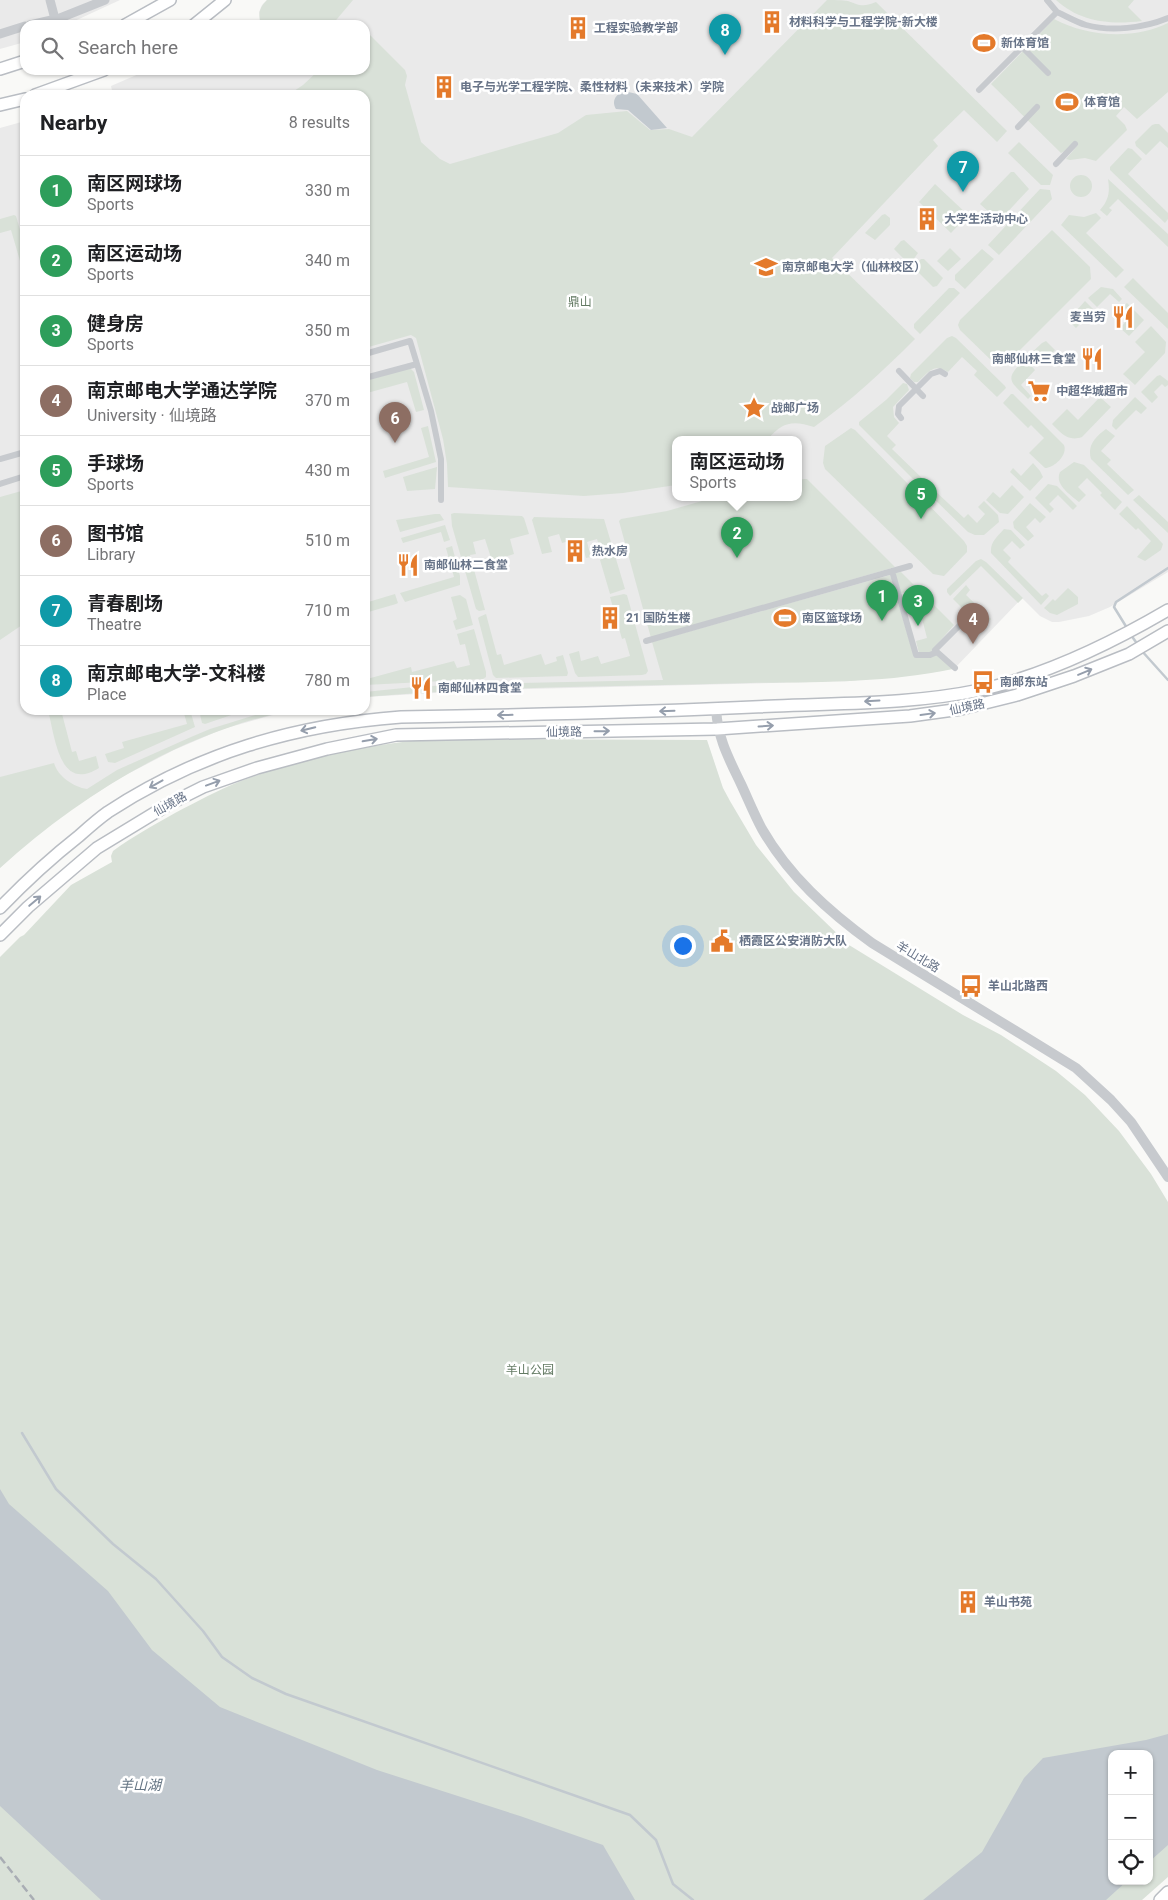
<!DOCTYPE html>
<html lang="en">
<head>
<meta charset="utf-8">
<style>
  :root { --surface:#fff; --page:#f6f6f6; --text:#202124; --muted:#757577; --line:#e0e0e0; --accent:#1a73e8 }
  body { margin:0; font-family:Roboto,"Noto Sans SC",sans-serif; background:var(--page); color:var(--text) }
  .controls { position:absolute; right:15px; bottom:15px; display:grid; overflow:hidden; border-radius:10px; box-shadow:0 1px 4px #0004 }
  .controls button { width:45px; height:45px; display:grid; place-items:center; padding:0; border:0; border-bottom:1px solid var(--line); background:var(--surface); color:var(--text); font:25px sans-serif }
  .you { position:absolute; left:682px; top:945px; width:18px; height:18px; margin:-12px; border:4px solid #fff; border-radius:50%; background:#1a73e8; box-shadow:0 0 0 8px #1a73e833 }
  .badge { display:grid; place-items:center; width:32px; height:32px; border-radius:50%; background:var(--accent); color:#fff; font-size:16px; font-weight:700 }
  .pin { position:absolute; translate:-50% -41px; filter:drop-shadow(0 1px 2px #0008) }
  .pin::after { content:''; position:absolute; top:26px; width:18px; height:15px; background:inherit; clip-path:polygon(0 0,100% 0,50% 100%) }
  .popup { position:absolute; left:672px; top:436px; width:130px; height:65px; box-sizing:border-box; display:grid; place-content:center; border-radius:10px; background:var(--surface); filter:drop-shadow(0 1px 4px #0005); font-size:16px; white-space:nowrap; color:var(--muted) }
  .popup b { font-size:19px; color:var(--text) }
  .popup::after { content:''; position:absolute; left:50%; top:100%; margin-left:-10px; border:10px solid transparent; border-top-color:var(--surface) }
  .list { margin:0; padding:0; list-style:none }
  h2 { display:flex; justify-content:space-between; align-items:center; height:65px; margin:0; padding:0 20px; font-size:21px }
  h2 small { font-size:16px; font-weight:400; color:var(--muted) }
  .list li { display:grid; grid-template-columns:32px 1fr auto; gap:15px; align-items:center; box-sizing:border-box; height:70px; padding:0 20px; border-top:1px solid var(--line) }
  .list b { display:block; font-size:19px; white-space:nowrap }
  .list p { margin:0; font-size:16px; white-space:nowrap; color:var(--muted) }
  .list em { font-size:16px; font-style:normal; color:var(--muted) }
  .icon { flex:none; width:28px; height:28px; fill:none; stroke:currentColor; stroke-width:2; stroke-linecap:round; stroke-linejoin:round }
  .map { position:relative; flex:none; width:1168px; height:1900px; overflow:hidden }
  .search { position:absolute; background:var(--surface); box-shadow:0 1px 4px #0004; left:20px; top:20px; width:350px; height:55px; display:flex; align-items:center; gap:12px; box-sizing:border-box; padding:0 18px; border-radius:15px; color:var(--muted); font-size:19px }
  .panel { position:absolute; background:var(--surface); box-shadow:0 1px 4px #0004; left:20px; top:90px; width:350px; height:625px; border-radius:15px }
  .map>svg:first-child { display:block }
  .built { fill:#eaeaea; fill-rule:evenodd }
  .green { fill:#d9e1d8; fill-rule:evenodd }
  .water { fill:#c2c9cf }
  .lines { fill:none; stroke-linecap:round; stroke-linejoin:round }
  .stream { stroke:#c2c9cf; stroke-width:2.5 }
  .secondary-casing { stroke:#b9bdc3; stroke-width:14 }
  .pedestrian { stroke:#c7cace; stroke-width:6 }
  .minor { stroke:#c7cace; stroke-width:9 }
  .tertiary { stroke:#c7cace; stroke-width:10 }
  .secondary { stroke:#fff; stroke-width:11 }
  .rail { stroke:#a9adb4; stroke-width:2.5; stroke-dasharray:8 4; stroke-linecap:butt }
  .oneway { stroke:#959eac }
  .labels { text-anchor:middle; dominant-baseline:central; stroke-width:5; stroke-linejoin:round; paint-order:stroke }
  .poi-label { font-size:12px; font-weight:bold; fill:#687488; stroke:#fff; text-anchor:start }
  .park-label { font-size:12px; fill:#637a63; stroke:#fff }
  .street-label { font-size:12px; fill:#687488; stroke:#fff }
  .water-label { font-size:14px; font-style:italic; fill:#647483; stroke:#fff }
</style>
</head>
<body>
<div class="map">
<svg width="1168" height="1900" viewBox="0 0 1168 1900">
  <rect width="100%" height="100%" fill="#f9f9f7"/>
  <path class="built" d="M0,0H120L66,25H25V42L0,49Z
    M267,0H1168V572L1110,607L1089,616L1059,622H1052L1040,616L1022,598L955,668L935,672L850,681L487,690L365,697V95H113L111,86L148,70H365V25H261L259,12L262,5ZM676,439H798V497H676Z
    M25,121V710H291L223,729L174,750L120,778L73,808L34,837L0,868V128Z"/>
  <path class="green" d="M267,0H353L332,25H261C258,14 259,8 267,0Z
    M827,0C833,0 843,0 848,1C861,6 863,7 876,2L1007,131L997,142L964,110L933,140L938,146L832,258L915,339C883,371 851,401 814,427C793,420 782,422 768,439H676V485L623,493L584,496L448,487L447,464L443,439L416,338L411,335L365,348V95H288L303,85L319,70H365V30L405,70L407,76L405,85L421,142L440,159L450,164L558,133L586,115L627,111L650,130L669,129L692,137Z
    M1056,0H1134L1128,7L1142,21C1110,25 1080,22 1056,0Z
    M1054,19C1088,37 1133,40 1168,23V92L1137,119L1124,107L1116,116L1125,125L1127,130L1096,161L1085,158L1070,160L1066,159L1078,145L1061,153L991,84Z
    M1155,124H1159L1168,133V148L1160,141L1146,155L1136,146L1135,142L1152,125Z
    M1019,142L1053,175L1050,185H1041L1008,153Z
    M1128,148L1132,149L1142,159L1128,174L1168,213V219L1165,223L1110,170V167Z
    M1011,172H1014L1029,189L999,221L980,204Z
    M1070 186a11 11 0 1 1 22 0a11 11 0 1 1-22 0Z
    M1108,179L1168,234V247L1118,199L1109,208L1112,210L1107,216L1100,210C1109,200 1110,191 1108,179Z
    M935,184L968,215L951,233L919,202Z
    M1040,189L1050,190L1052,199L999,255L988,245Z
    M1096,213L1101,218L1086,233L1124,270L1116,278L1061,225L1069,215L1084,217Z
    M885,214L890,218V225L875,240L865,233L882,215Z
    M14,215L16,216L25,247V278L11,230L0,233V219Z
    M1052,230L1090,267L1091,279L1008,362L1000,366L995,364L960,330L958,325L960,320Z
    M904,240L918,253L911,263H908L894,249L901,241Z
    M950,248L961,259L948,271L937,261Z
    M982,249L994,259L965,289L955,280V275Z
    M921,259H924L943,278L937,286L933,287L915,269L914,266Z
    M1133,278L1168,313V329L1124,287Z
    M1101,287L1113,289L1122,299L1119,302L1110,294L1097,307L1088,298Z
    M949,288H954L960,293L920,334L914,328V324Z
    M1085,301L1094,310L1076,328L1070,322L1069,319Z
    M1127,303L1144,320L1129,336L1120,328L1132,315L1123,306Z
    M1151,326L1166,342L1165,353L1135,385L1123,374L1145,352L1135,342Z
    M952,336L956,338L1005,386L1006,388L997,397L974,375L977,371L962,357L948,372C933,363 929,372 918,382H914L910,378L911,374L947,338Z
    M1046,341L1055,350L1040,365L1029,355L1042,343Z
    M1025,359L1035,370L1021,385L1031,396L1028,399C1009,380 1004,380 1025,359Z
    M406,369H411L414,372L424,410L416,412L407,382L367,393L365,381Z
    M1160,375L1168,381V385L1165,387L1162,384L1154,392L1158,397L1152,403L1141,392L1157,376Z
    M903,383L907,384L909,390L893,407L894,417L899,423L887,436L896,445L892,449L924,480L919,485L859,425V422L886,400Z
    M1011,394H1013L1064,445C1068,455 1054,468 1045,468L1029,453L1044,438L1031,425L1028,428L1003,403Z
    M1100,397L1111,407L1082,437C1068,442 1061,433 1052,424L1067,409L1078,420Z
    M1135,397L1147,408L1141,414L1136,410L1116,430L1112,426L1113,420Z
    M428,426L436,462L385,478L383,471L429,457L421,428Z
    M851,428L855,430L964,541L967,546V552L944,576L933,574L825,469L823,463L825,446Z
    M1106,429L1115,436L1101,451L1111,460L1107,464L1134,490L1128,495L1091,459C1087,446 1095,437 1106,429Z
    M1074,462L1084,465L1122,502L1115,510L1100,495L1102,493L1087,478L1078,487L1086,495L1079,502C1071,495 1054,485 1060,472Z
    M1033,463L1040,471L1043,477L1030,491L1010,472L1013,468L1021,476Z
    M437,467L435,489L407,491L403,477Z
    M804,479H807L895,567L651,638L619,521L621,519L667,511L716,497H798V480Z
    M1048,484L1057,486L1077,506L1073,510L1058,495L1049,504L1054,509L1050,513L1035,498Z
    M1012,485L1024,497L1008,514L1000,513L986,500L993,492L1000,498Z
    M932,488L964,518L968,514L977,523L985,514L978,507L984,501L998,515L999,522L984,535H975L968,532L927,492Z
    M25,490V623L0,640V497Z
    M1139,495L1168,522V533L1133,500Z
    M1030,503L1046,517L1040,523L1035,518L1026,527L1034,536L1028,541L1014,528L1013,522Z
    M1127,506L1163,544L1161,550L1145,561L1137,557L1151,541L1138,528L1136,530L1119,514Z
    M454,513L522,516L524,518L529,534L510,539L514,554L492,561L485,539L473,542L476,554L470,555L485,610L479,611L476,609L452,526L451,514Z
    M435,514H440L444,520L400,532L396,520Z
    M534,517L604,519L625,589L610,594L600,560L603,558L597,539L587,542L591,557L586,558L580,538L562,543L559,534L548,537L552,552L542,554L532,520Z
    M445,525L450,540L444,542L441,532L403,543L401,538Z
    M1004,529L1011,530L1025,545L1020,549L1012,541L1003,550L1011,558L1008,562L1042,596L1046,593L1049,596L1041,605L991,553C990,542 997,537 1004,529Z
    M452,546L460,576V585L405,602L400,593L454,577L446,548Z
    M981,559L986,562L1023,598L1018,603L981,566L950,596L947,592V589L976,561Z
    M901,572L954,625L933,649L934,651L929,653H919L916,641L927,638L920,611L908,614L905,605L911,603L908,592L901,593L895,573Z
    M890,575L914,657H931L937,654L953,669C887,683 817,682 750,683C622,687 493,686 365,697V692L413,687L468,684L663,680L652,642Z
    M966,585L970,590L966,595L991,619L984,626L975,617L973,619L953,599Z
    M1068,588L1078,597V604L1057,615L1050,613L1044,608L1053,599L1055,601Z
    M395,594L398,603L396,604L365,613V603Z
    M624,594L627,595L648,671L646,674L642,675L578,677L575,673L569,654L579,651L581,661L598,656L601,664L630,656L625,638L622,639L610,597Z
    M460,595L466,599L473,625L456,630L453,621L457,619L451,597Z
    M486,614L497,655L501,654L504,665L541,654L545,665L557,661L556,657L563,655L568,673L567,676L496,678L493,675L478,618L479,617Z
    M474,629L486,672V677L483,679L365,685V672L367,679L411,667L412,672L454,661L457,668L470,665L465,644L460,645L457,634Z
    M48,710H61L72,752L76,751L79,761L96,756L99,768C59,793 55,737 48,710Z
    M183,710H190L195,727L115,763L108,762L105,754L124,748L122,742L187,724Z
    M199,710H220L221,713L232,710H246L205,724L202,723Z
    M271,710H291C180,734 83,793 0,868V777L54,763C58,777 74,787 87,789L117,770L191,737L210,729Z
    M427,739L707,740L723,788L730,801L756,845L794,892L849,945L963,1015L1001,1035L1056,1071L1085,1095L1119,1131L1151,1174L1168,1202V1877L1142,1900H0V957L20,937L24,935L71,885L112,862L111,856L113,851C132,837 154,825 175,813C196,802 218,790 241,781C300,758 364,746 427,739ZM1112,1754H1149V1881H1112Z"/>
  <path class="water" d="M624,91L637,94L667,128L651,130L628,110L616,109C611,101 616,94 624,91Z
    M0,1489L9,1504L108,1591L152,1650L220,1707L377,1770L520,1816L603,1845L635,1900H101L0,1806Z
    M1168,1734V1845L1149,1862V1754H1112V1881H1127L1106,1900H923L982,1852L1024,1778L1043,1758L1146,1740Z"/>
  <g class="lines">
    <path class="stream" d="M1127,628L1114,607L1116,602L1168,568
      M1131,635L1138,645
      M1141,650L1168,680
      M22,1433L56,1489L113,1544L156,1579L203,1631L222,1657L252,1678L286,1694L630,1815L656,1840L673,1884L693,1900"/>
    <defs>
      <path id="secondary" d="M125,25L170,0
        M194,25L225,0
        M0,69L25,61
        M35,95L104,70
        M0,105L25,99
        M0,908C25,882 51,858 79,836C88,828 98,819 108,812C198,753 294,725 401,717C526,715 651,712 775,706C843,703 913,704 980,690C1046,675 1110,644 1168,610
        M0,935L28,907L97,848L171,803L203,787L257,768L327,749L396,735L717,729L910,716L961,709L1017,695L1074,676L1129,654L1168,631
        M1160,1900L1168,1892"/>
    </defs>
    <use href="#secondary" class="secondary-casing"/>
    <path class="pedestrian" d="M1047,0L1057,12
      M1022,47L1048,73
      M979,90L1057,12C1066,16 1076,22 1086,25C1111,32 1144,28 1168,18
      M1018,127L1037,107
      M1056,164L1075,144
      M24,222H25
      M365,354L410,341L417,364L365,378
      M417,364L431,411L441,459V500
      M899,371L923,396
      M901,418L898,414L899,406L931,374L940,371L945,374
      M0,459L25,452
      M0,484L25,476
      M892,571L916,655H930L937,652L955,668
      M646,641L910,566
      M937,652L935,650L965,620"/>
    <path class="minor" d="M50,0L55,19
      M30,25L60,18L105,0
      M0,34L25,26"/>
    <path class="tertiary" d="M716,709C718,739 728,757 741,784C748,799 754,814 762,829C789,876 828,911 872,943L1076,1068L1111,1100L1131,1122L1168,1177"/>
    <use href="#secondary" class="secondary"/>
    <path class="rail" d="M0,1857L34,1900"/>
  </g>
  <defs><path id="oneway-shaft" d="M-6 0H5M1.5-3L5.5 0L1.5 3" fill="none" stroke-width="1.6" stroke-linecap="round" stroke-linejoin="round" transform="scale(1.25)"/></defs>
  <g class="oneway">
    <use href="#oneway-shaft" transform="translate(1085 672) rotate(-23)"/>
    <use href="#oneway-shaft" transform="translate(872 701) rotate(177)"/>
    <use href="#oneway-shaft" transform="translate(667 711) rotate(178)"/>
    <use href="#oneway-shaft" transform="translate(928 714) rotate(-8)"/>
    <use href="#oneway-shaft" transform="translate(505 715) rotate(179)"/>
    <use href="#oneway-shaft" transform="translate(766 726) rotate(-4)"/>
    <use href="#oneway-shaft" transform="translate(308 729) rotate(166)"/>
    <use href="#oneway-shaft" transform="translate(602 731) rotate(-1)"/>
    <use href="#oneway-shaft" transform="translate(370 740) rotate(-10)"/>
    <use href="#oneway-shaft" transform="translate(213 783) rotate(-20)"/>
    <use href="#oneway-shaft" transform="translate(156 784) rotate(151)"/>
    <use href="#oneway-shaft" transform="translate(35 901) rotate(-40)"/>
  </g>
  <defs>
    <symbol id="building-bare" viewBox="-9 -9 18 18"><path d="M-4-6H4V6H1V3H-1V6H-4ZM-2.5-4.3h1.7v1.8h-1.7ZM.8-4.3h1.7v1.8H.8ZM-2.5-1h1.7V.8h-1.7ZM.8-1h1.7V.8H.8Z" fill="#e47a2b" stroke="#fff" stroke-width="2.5" paint-order="stroke"/></symbol>
    <symbol id="stadium-bare" viewBox="-9 -9 18 18"><path d="M0-5a6.5 5 0 1 0 0 10a6.5 5 0 1 0 0-10ZM-3.5-1.8h7v3.6h-7Z" fill="#e47a2b" stroke="#fff" stroke-width="2.5" paint-order="stroke"/></symbol>
    <symbol id="university-bare" viewBox="-9 -9 18 18"><path d="M0-5L7-2L0 1L-7-2ZM-4 1L0 2.5L4 1V4Q0 6-4 4Z" fill="#e47a2b" stroke="#fff" stroke-width="2.5" paint-order="stroke"/></symbol>
    <symbol id="restaurant-bare" viewBox="-9 -9 18 18"><path d="M-5-6h1v4h1v-4h1v4h1v-4h1v5L-1.5 .5V6h-2V.5L-5-1ZM5-6V6H3V1.5H1.5Q1.5-4 5-6Z" fill="#e47a2b" stroke="#fff" stroke-width="2.5" paint-order="stroke"/></symbol>
    <symbol id="supermarket-bare" viewBox="-9 -9 18 18"><path d="M-6-5.5h2.5l.6 2H6L4.5 2H-2.5L-4.4-4H-6ZM-1.5 3.2a1.3 1.3 0 1 0 .1 0ZM3 3.2a1.3 1.3 0 1 0 .1 0Z" fill="#e47a2b" stroke="#fff" stroke-width="2.5" paint-order="stroke"/></symbol>
    <symbol id="sight-bare" viewBox="-9 -9 18 18"><path d="M0-6L1.8-2.2L6-1.7L2.9 1.2L3.7 5.4L0 3.3L-3.7 5.4L-2.9 1.2L-6-1.7L-1.8-2.2Z" fill="#e47a2b" stroke="#fff" stroke-width="2.5" paint-order="stroke"/></symbol>
    <symbol id="bus-bare" viewBox="-9 -9 18 18"><path d="M-5-6H5V4H4V6H2V4H-2V6H-4V4H-5ZM-3.5-4V0h7V-4ZM-3.5 1.2v1.5H-2V1.2ZM2 1.2v1.5H3.5V1.2Z" fill="#e47a2b" stroke="#fff" stroke-width="2.5" paint-order="stroke"/></symbol>
    <symbol id="civic-bare" viewBox="-9 -9 18 18"><path d="M-.6-6.5H3V-4.5H.6V-3L4-1V1h2V6H-6V1h2V-1L-.6-3ZM-1.2 2.5V6h2.4V2.5Z" fill="#e47a2b" stroke="#fff" stroke-width="2.5" paint-order="stroke"/></symbol>
  </defs>
  <g fill-rule="evenodd">
    <use href="#building-bare" x="756" y="6" width="32" height="32"/>
    <use href="#building-bare" x="562" y="12" width="32" height="32"/>
    <use href="#stadium-bare" x="968" y="27" width="32" height="32"/>
    <use href="#building-bare" x="428" y="71" width="32" height="32"/>
    <use href="#stadium-bare" x="1051" y="86" width="32" height="32"/>
    <use href="#building-bare" x="911" y="203" width="32" height="32"/>
    <use href="#university-bare" x="750" y="251" width="32" height="32"/>
    <use href="#restaurant-bare" x="1107" y="301" width="32" height="32"/>
    <use href="#restaurant-bare" x="1076" y="343" width="32" height="32"/>
    <use href="#supermarket-bare" x="1023" y="375" width="32" height="32"/>
    <use href="#sight-bare" x="738" y="392" width="32" height="32"/>
    <use href="#building-bare" x="559" y="535" width="32" height="32"/>
    <use href="#restaurant-bare" x="392" y="549" width="32" height="32"/>
    <use href="#building-bare" x="594" y="602" width="32" height="32"/>
    <use href="#stadium-bare" x="769" y="602" width="32" height="32"/>
    <use href="#bus-bare" x="967" y="666" width="32" height="32"/>
    <use href="#restaurant-bare" x="405" y="672" width="32" height="32"/>
    <use href="#civic-bare" x="706" y="925" width="32" height="32"/>
    <use href="#bus-bare" x="955" y="970" width="32" height="32"/>
    <use href="#building-bare" x="952" y="1586" width="32" height="32"/>
  </g>
  <g class="labels">
    <g class="poi-label">
      <text x="789" y="22">材料科学与工程学院-新大楼</text>
      <text x="594" y="28">工程实验教学部</text>
      <text x="1001" y="43">新体育馆</text>
      <text x="460" y="87">电子与光学工程学院、柔性材料（未来技术）学院</text>
      <text x="1084" y="102">体育馆</text>
      <text x="944" y="219">大学生活动中心</text>
      <text x="782" y="267">南京邮电大学（仙林校区）</text>
      <text x="1106" y="317" text-anchor="end">麦当劳</text>
      <text x="1076" y="359" text-anchor="end">南邮仙林三食堂</text>
      <text x="1056" y="391">中超华城超市</text>
      <text x="771" y="408">战邮广场</text>
      <text x="592" y="551">热水房</text>
      <text x="424" y="565">南邮仙林二食堂</text>
      <text x="626" y="618">21 国防生楼</text>
      <text x="802" y="618">南区篮球场</text>
      <text x="1000" y="682">南邮东站</text>
      <text x="438" y="688">南邮仙林四食堂</text>
      <text x="739" y="941">栖霞区公安消防大队</text>
      <text x="988" y="986">羊山北路西</text>
      <text x="984" y="1602">羊山书苑</text>
    </g>
    <g class="park-label">
      <text x="580" y="302">鼎山</text>
      <text x="530" y="1370">羊山公园</text>
    </g>
    <g class="street-label">
      <text transform="translate(967 707) rotate(-12)">仙境路</text>
      <text transform="translate(564 732) rotate(-1)">仙境路</text>
      <text transform="translate(170 804) rotate(-29)">仙境路</text>
      <text transform="translate(918 957) rotate(31)">羊山北路</text>
    </g>
    <g class="water-label">
      <text x="140" y="1785">羊山湖</text>
    </g>
  </g>
</svg>
<div class="controls">
<button>+</button>
<button>−</button>
<button><svg class="icon" aria-label="locate" viewBox="0 0 24 24"><circle cx="12" cy="12" r="6"/><path d="M12 2v4M12 18v4M2 12h4M18 12h4"/></svg></button>
</div>
<div class="you"></div>
<div class="pin badge" style="left:882px;top:621px;background:#2e9e5b">1</div>
<div class="pin badge" style="left:737px;top:558px;background:#2e9e5b">2</div>
<div class="popup"><b>南区运动场</b>Sports</div>
<div class="pin badge" style="left:918px;top:626px;background:#2e9e5b">3</div>
<div class="pin badge" style="left:973px;top:644px;background:#8d6e63">4</div>
<div class="pin badge" style="left:921px;top:519px;background:#2e9e5b">5</div>
<div class="pin badge" style="left:395px;top:443px;background:#8d6e63">6</div>
<div class="pin badge" style="left:963px;top:192px;background:#0f9aa8">7</div>
<div class="pin badge" style="left:725px;top:55px;background:#0f9aa8">8</div>
<div class="search"><svg class="icon" aria-label="search" viewBox="0 0 24 24"><circle cx="10" cy="10" r="6"/><path d="M15 15l6 6"/></svg>Search here</div>
<section class="panel">
<h2>Nearby<small>8 results</small></h2>
<ul class="list">
<li><span class="badge" style="background:#2e9e5b">1</span><div><b>南区网球场</b><p>Sports</p></div><em>330 m</em></li>
<li><span class="badge" style="background:#2e9e5b">2</span><div><b>南区运动场</b><p>Sports</p></div><em>340 m</em></li>
<li><span class="badge" style="background:#2e9e5b">3</span><div><b>健身房</b><p>Sports</p></div><em>350 m</em></li>
<li><span class="badge" style="background:#8d6e63">4</span><div><b>南京邮电大学通达学院</b><p>University · 仙境路</p></div><em>370 m</em></li>
<li><span class="badge" style="background:#2e9e5b">5</span><div><b>手球场</b><p>Sports</p></div><em>430 m</em></li>
<li><span class="badge" style="background:#8d6e63">6</span><div><b>图书馆</b><p>Library</p></div><em>510 m</em></li>
<li><span class="badge" style="background:#0f9aa8">7</span><div><b>青春剧场</b><p>Theatre</p></div><em>710 m</em></li>
<li><span class="badge" style="background:#0f9aa8">8</span><div><b>南京邮电大学-文科楼</b><p>Place</p></div><em>780 m</em></li>
</ul>
</section>
</div>
</body>
</html>
